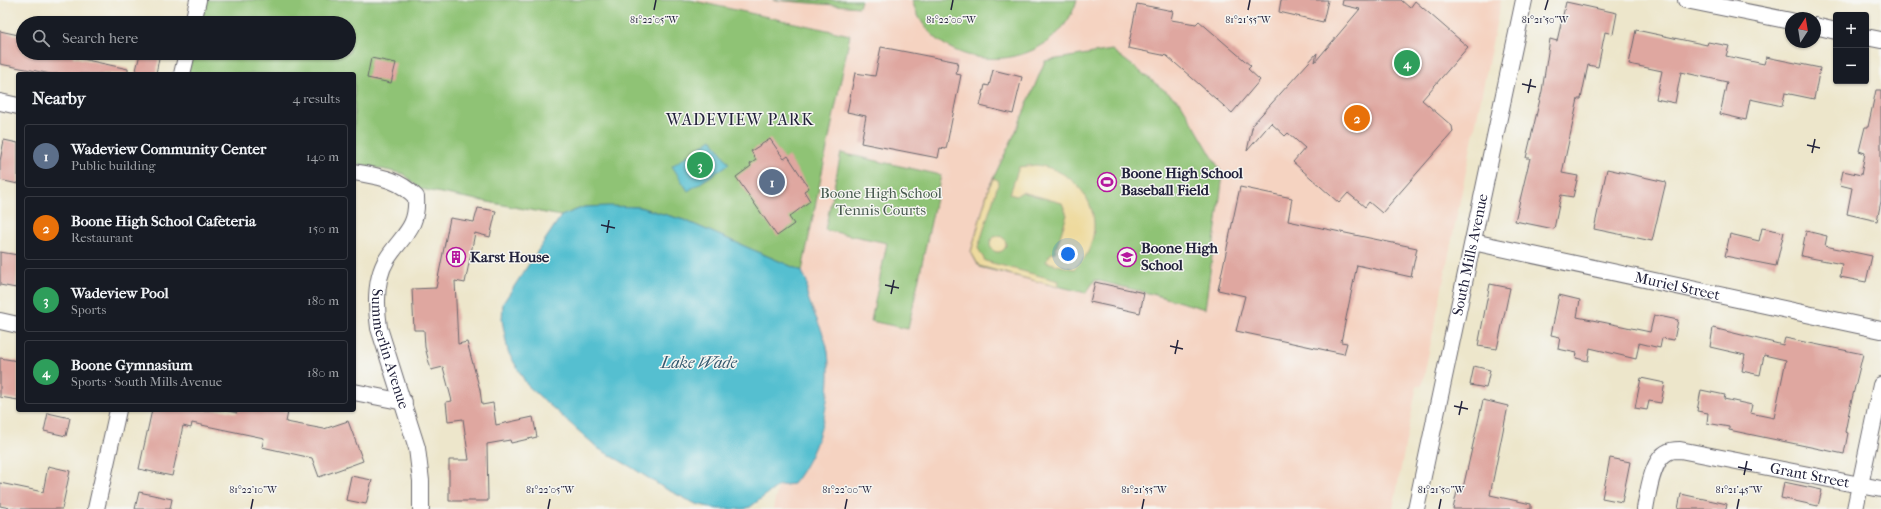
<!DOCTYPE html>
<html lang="en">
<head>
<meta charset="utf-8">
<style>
  :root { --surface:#171b24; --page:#20242c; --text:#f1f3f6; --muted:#9ea1a6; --line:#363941; --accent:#d690ce }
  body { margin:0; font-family:"IM FELL French Canon",serif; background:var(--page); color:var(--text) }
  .controls { position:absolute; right:12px; top:12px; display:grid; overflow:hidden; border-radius:4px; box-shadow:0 1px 3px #0004 }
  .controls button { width:36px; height:36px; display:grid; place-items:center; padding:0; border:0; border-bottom:1px solid var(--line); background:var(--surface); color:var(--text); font:20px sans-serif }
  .compass { position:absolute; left:1785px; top:12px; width:36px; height:36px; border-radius:50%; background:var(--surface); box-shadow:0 1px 3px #0004; rotate:12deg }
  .you { position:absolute; left:1068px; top:254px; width:14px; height:14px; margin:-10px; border:3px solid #fff; border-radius:50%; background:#1a73e8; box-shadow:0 0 0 6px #1a73e833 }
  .badge { display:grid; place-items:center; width:26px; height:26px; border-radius:50%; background:var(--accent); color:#fff; font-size:13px; font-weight:700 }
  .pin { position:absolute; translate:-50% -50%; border:2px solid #fff; box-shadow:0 1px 4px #0006 }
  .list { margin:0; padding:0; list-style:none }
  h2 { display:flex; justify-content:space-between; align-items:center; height:52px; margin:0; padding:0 16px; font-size:17px }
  h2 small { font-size:13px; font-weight:400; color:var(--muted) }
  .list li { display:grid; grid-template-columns:26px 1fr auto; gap:12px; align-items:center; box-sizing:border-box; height:64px; margin:0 8px 8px; padding:0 8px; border:1px solid var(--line); border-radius:4px }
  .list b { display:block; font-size:15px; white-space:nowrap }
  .list p { margin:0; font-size:13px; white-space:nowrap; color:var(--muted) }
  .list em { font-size:13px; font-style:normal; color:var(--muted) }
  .icon { flex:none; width:22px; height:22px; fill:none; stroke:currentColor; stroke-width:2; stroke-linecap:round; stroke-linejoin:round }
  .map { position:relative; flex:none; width:1881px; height:509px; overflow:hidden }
  .search { position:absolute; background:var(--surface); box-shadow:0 1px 3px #0004; left:16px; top:16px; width:340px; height:44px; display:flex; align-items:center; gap:10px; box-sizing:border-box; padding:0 14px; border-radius:22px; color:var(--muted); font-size:15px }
  .panel { position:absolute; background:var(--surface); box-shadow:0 1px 3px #0004; left:16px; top:72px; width:340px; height:340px; border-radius:4px }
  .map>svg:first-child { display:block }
  .built { fill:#f5d3c1 }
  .green { fill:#8fc374; stroke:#587258 }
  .sand { fill:#eeda9e; stroke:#887e6c }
  .water { fill:#55bfd0; stroke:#3c7086 }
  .building { fill:#dfa7a0 }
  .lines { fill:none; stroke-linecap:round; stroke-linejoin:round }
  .minor-casing { stroke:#69676d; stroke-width:18 }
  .minor { stroke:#fff; stroke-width:16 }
  .ticks { fill:none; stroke:#22223b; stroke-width:1.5 }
  .labels { text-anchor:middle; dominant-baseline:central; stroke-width:3; stroke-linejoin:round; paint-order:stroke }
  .poi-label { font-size:15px; font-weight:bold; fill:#22223b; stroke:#f6f6f2; text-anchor:start }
  .park-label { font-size:15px; fill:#485a4f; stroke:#f6f6f2 }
  .street-label { font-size:15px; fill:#22223b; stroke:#f6f6f2 }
  .neighbourhood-label { font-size:16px; letter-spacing:1px; fill:#22223b; stroke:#f6f6f2 }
  .water-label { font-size:16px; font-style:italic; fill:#34596f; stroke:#f6f6f2 }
  .ticks-label { font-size:10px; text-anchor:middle; fill:#22223b; stroke:#f6f6f2; stroke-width:3; stroke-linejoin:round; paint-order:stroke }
</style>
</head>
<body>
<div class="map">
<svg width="1881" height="509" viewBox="0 0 1881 509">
  <rect width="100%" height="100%" fill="#f6f6f2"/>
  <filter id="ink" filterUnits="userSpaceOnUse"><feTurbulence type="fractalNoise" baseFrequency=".025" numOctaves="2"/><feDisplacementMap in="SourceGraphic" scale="8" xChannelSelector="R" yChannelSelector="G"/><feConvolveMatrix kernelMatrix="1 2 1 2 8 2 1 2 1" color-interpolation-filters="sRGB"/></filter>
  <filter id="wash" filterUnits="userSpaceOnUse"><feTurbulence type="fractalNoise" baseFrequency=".012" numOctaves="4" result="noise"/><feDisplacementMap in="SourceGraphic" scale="16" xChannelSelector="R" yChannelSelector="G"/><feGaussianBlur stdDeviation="0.9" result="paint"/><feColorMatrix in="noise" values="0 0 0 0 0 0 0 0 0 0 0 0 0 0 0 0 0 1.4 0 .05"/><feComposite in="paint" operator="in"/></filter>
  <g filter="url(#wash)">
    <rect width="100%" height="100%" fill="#ede6cb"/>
    <path class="built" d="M690,0H1501L1422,386L1417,385L1393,509H773L778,486L793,484L800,475L821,431L827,406L828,350L807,293V282L802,271L850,36Z"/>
    <path class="green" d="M203,0H690L850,35L802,271L684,220L639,207H584L561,216L420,189L404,174L354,163V74H188L192,53H349V23H199Z
      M773,0H861L859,7Z
      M912,0H1077C1054,77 934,79 912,0Z
      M1112,50L1181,103L1223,175L1205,309L1152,294L1095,280L1086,293L979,267L971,252L989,187L1016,131L1045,61Z
      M841,153L941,175L908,329L871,321L887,243L825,230Z"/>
    <path class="sand" d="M1036,165C1074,169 1104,206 1091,244C1088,254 1083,262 1074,269L1046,262L1050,254L1055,252L1067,215L1062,203L1022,192L1016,196L1010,194L1019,167Z
      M994,178L999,181L978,248L985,261L1059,281L1058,287L979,266L971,252L989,187Z
      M990 244a8 8 0 1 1 16 0a8 8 0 1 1-16 0Z"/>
    <path class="water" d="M712,139L729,164L688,191L672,166Z
      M608,206L639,207L684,220L802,271C803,275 806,279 807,282C808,286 806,290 807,294C812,313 825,332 828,352C833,395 821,450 793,484L778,486L750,507L744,509H718L696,504L664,488L631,467L599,449L527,385L508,352L502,320L503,303L561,216L584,207Z"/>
    <g id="blocks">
      <path class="building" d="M1281,0H1328L1323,22L1279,12Z
        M1343,0H1401L1410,8L1415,1L1468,47L1422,100L1452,126L1453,132L1382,213L1369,202L1365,207L1348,193L1339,203L1293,162L1305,148L1288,133L1285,136L1271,123L1247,151L1253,124L1317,53L1315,62L1360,9L1342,5Z
        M1566,2L1617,13L1613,34L1605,32L1598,67L1588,65L1581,99H1578L1562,173L1578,176L1573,197L1561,195L1554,229L1515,221L1530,158H1526L1542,91L1550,39L1557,41Z
        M1137,4L1173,11L1171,20L1196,24L1199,21L1251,66L1248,69L1260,80L1232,113L1167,56L1128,48Z
        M1636,30L1707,45L1708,42L1729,46L1726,56L1764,64L1766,57L1820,68L1814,99L1785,93L1782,106L1750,99L1746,120L1720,114L1727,82L1681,72L1675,103L1656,99L1662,71L1629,64Z
        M0,31L23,36V53H73V57L128,69V74H51L0,64Z
        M881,47L958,62L956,74L961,75L946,149L940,148L938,158L861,143L866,116L847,112L855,73L875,76Z
        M140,54L159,58L156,74H135Z
        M371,58L396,63L391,83L367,78Z
        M993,70L1022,77L1013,114L980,106L985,85L989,86Z
        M1876,90H1881V201L1877,221L1847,214L1852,188L1840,185L1843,171L1861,175L1865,153L1859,151L1865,127H1868Z
        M770,139L784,159L788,156L809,188L804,191L810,201L789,217L794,224L777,236L736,177L751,166L750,164L756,160L751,151Z
        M4,140L18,143V184L0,180V161Z
        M1607,169L1666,182L1652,241L1594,229Z
        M1240,187L1292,198L1288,221L1417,248L1411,277L1357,265L1341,342L1347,343L1344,354L1236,331L1245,296L1218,290Z
        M478,208L496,211L490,237L475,233L465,283L455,281L458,344L467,342L480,390L482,405L493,403L496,425L533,417L537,437L511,443L510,440L487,444L488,501H449V460H469L463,419L448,421L446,402L452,401L443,367L431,370L425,347L424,330H414L412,289L436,288L450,218L474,222Z
        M1762,228L1784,232L1776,266L1725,256L1730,234L1759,241Z
        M1806,231L1827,236L1825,246L1872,256L1866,282L1840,277L1842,264L1801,256Z
        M0,252L18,255L16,288L0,285Z
        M1095,282L1144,293L1140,313L1090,302Z
        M1490,284L1510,288L1497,349L1478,346Z
        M1559,295L1580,300L1577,317L1617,325L1650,332L1654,315L1678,320L1674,340L1662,338L1660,348L1639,343L1636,359L1590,348L1588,361L1576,358L1577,353L1558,349L1560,337L1551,335Z
        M1713,328L1783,345L1785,338L1863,354L1850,407L1845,432L1848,433L1844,454L1729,430V427L1707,423L1708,413L1697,411L1701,390L1725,395L1724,399L1752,405L1750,413L1774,418L1786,360L1764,355L1760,375L1742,371L1745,355L1710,347Z
        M0,358L18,361V400L0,397Z
        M1474,366L1490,370L1486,388L1470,385Z
        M1641,378L1665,383L1661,403L1649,401L1647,410L1635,408Z
        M1483,400L1508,406L1490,495L1531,504V509H1453L1458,487L1463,488Z
        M152,410H224L237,413V410H280L288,412L286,422L324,429L348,421L363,461L319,477L312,458L262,447L264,438L192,423L191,428L183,426L172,476L139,469Z
        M48,413L70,418L66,436L44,431Z
        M1610,458L1630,462L1622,502L1602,498Z
        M48,466L70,471L62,509H15L0,506V483L43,492Z
        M351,476L372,480L366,504L346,500Z
        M1784,482L1822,490L1818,506L1781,498Z
        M139,492L172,499L170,509H135Z
        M1681,494L1727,504L1726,509H1678Z"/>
    </g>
  </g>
  <g filter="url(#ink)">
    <use href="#blocks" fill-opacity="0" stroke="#69676d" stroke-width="1"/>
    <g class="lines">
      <defs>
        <g id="minor">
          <path d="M1686,0L1791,21"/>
          <path d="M193,23L198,0"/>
          <path d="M1815,26L1836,31"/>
          <path d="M1866,37L1881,40"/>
          <path d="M182,74L187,53"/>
          <path d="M0,102L18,106"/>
          <path id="s1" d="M354,172C380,177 397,178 416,197C418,229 403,234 387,259C375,278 376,307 379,328L417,448L421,481V509"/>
          <path id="s2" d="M1473,242L1881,330"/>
          <path d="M0,321L18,325"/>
          <path d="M354,392L404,402"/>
          <path d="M96,509L118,410"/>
          <path id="s3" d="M1416,509L1524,0"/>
          <path id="s4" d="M1645,509C1648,493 1652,459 1668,452C1671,450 1676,450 1680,450L1881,489"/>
          <path d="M1855,509L1881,385"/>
        </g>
      </defs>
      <use href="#minor" class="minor-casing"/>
      <use href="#minor" class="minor"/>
    </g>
  </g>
  <path class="ticks" d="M654,10L656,0M951,10L953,0M1248,10L1250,0M1545,10L1548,0M1522,84L1536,87M1528,93L1531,79M1807,145L1820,148M1812,153L1815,139M601,225L615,228M607,233L609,220M885,285L899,288M891,294L894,280M1170,346L1183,349M1175,354L1178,340M1454,406L1468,409M1459,415L1462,401M1738,467L1752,470M1744,475L1747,461M251,509L253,499M548,509L550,499M845,509L847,499M1142,509L1144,499M1439,509L1441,499M1737,509L1739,499"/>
  <defs>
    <symbol id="stadium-ring" viewBox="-11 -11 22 22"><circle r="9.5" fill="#f6f6f2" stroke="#b5179e" stroke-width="1.5"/><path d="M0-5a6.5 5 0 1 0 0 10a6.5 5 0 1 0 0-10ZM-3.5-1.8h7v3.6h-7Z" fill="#b5179e"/></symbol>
    <symbol id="building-ring" viewBox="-11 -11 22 22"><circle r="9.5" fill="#f6f6f2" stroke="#b5179e" stroke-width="1.5"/><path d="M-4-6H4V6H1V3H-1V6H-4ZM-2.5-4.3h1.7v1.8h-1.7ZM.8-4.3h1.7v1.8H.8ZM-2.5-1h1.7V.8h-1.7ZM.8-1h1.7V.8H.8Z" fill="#b5179e"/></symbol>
    <symbol id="school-ring" viewBox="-11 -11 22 22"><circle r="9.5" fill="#f6f6f2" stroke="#b5179e" stroke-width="1.5"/><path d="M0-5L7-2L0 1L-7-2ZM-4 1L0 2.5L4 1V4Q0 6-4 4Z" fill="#b5179e"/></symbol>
  </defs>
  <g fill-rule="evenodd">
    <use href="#stadium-ring" x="1096" y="171" width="22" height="22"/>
    <use href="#building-ring" x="445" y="246" width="22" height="22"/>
    <use href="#school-ring" x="1116" y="246" width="22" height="22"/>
  </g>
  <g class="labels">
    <g class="poi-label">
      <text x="1121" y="173">Boone High School<tspan x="1121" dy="17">Baseball Field</tspan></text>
      <text x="1141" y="248">Boone High<tspan x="1141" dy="17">School</tspan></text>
      <text x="470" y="257">Karst House</text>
    </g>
    <g class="park-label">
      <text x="881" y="193">Boone High School<tspan x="881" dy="17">Tennis Courts</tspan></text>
    </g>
    <g class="street-label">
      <text stroke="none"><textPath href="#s3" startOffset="260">South Mills Avenue</textPath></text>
      <text stroke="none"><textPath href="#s2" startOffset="209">Muriel Street</textPath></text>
      <text stroke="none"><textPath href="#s1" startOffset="232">Summerlin Avenue</textPath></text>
      <text stroke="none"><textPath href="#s4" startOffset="208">Grant Street</textPath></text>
    </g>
    <g class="neighbourhood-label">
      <text x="740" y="119">WADEVIEW PARK</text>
    </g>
    <g class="water-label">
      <text x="699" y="362">Lake Wade</text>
    </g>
  </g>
  <g class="ticks-label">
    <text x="654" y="23">81°22'05"W</text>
    <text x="951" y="23">81°22'00"W</text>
    <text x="1248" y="23">81°21'55"W</text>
    <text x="1545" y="23">81°21'50"W</text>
    <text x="253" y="493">81°22'10"W</text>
    <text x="550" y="493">81°22'05"W</text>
    <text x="847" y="493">81°22'00"W</text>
    <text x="1144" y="493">81°21'55"W</text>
    <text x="1441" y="493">81°21'50"W</text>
    <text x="1739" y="493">81°21'45"W</text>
  </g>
</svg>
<div class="controls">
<button>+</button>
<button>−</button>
</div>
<svg class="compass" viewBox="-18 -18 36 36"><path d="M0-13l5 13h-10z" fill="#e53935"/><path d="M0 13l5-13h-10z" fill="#9ea1a6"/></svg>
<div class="you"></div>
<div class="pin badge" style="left:772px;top:182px;background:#5c6f8a">1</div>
<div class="pin badge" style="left:1357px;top:118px;background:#e8710a">2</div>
<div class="pin badge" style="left:700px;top:165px;background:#2e9e5b">3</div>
<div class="pin badge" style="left:1407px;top:63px;background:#2e9e5b">4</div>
<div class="search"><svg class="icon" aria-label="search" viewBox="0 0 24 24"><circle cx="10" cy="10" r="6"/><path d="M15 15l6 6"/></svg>Search here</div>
<section class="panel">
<h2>Nearby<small>4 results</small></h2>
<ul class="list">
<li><span class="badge" style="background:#5c6f8a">1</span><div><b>Wadeview Community Center</b><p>Public building</p></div><em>140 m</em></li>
<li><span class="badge" style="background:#e8710a">2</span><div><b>Boone High School Cafeteria</b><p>Restaurant</p></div><em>150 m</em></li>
<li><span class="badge" style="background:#2e9e5b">3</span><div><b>Wadeview Pool</b><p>Sports</p></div><em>180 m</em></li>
<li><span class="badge" style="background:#2e9e5b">4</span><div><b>Boone Gymnasium</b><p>Sports · South Mills Avenue</p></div><em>180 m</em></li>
</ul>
</section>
</div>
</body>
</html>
